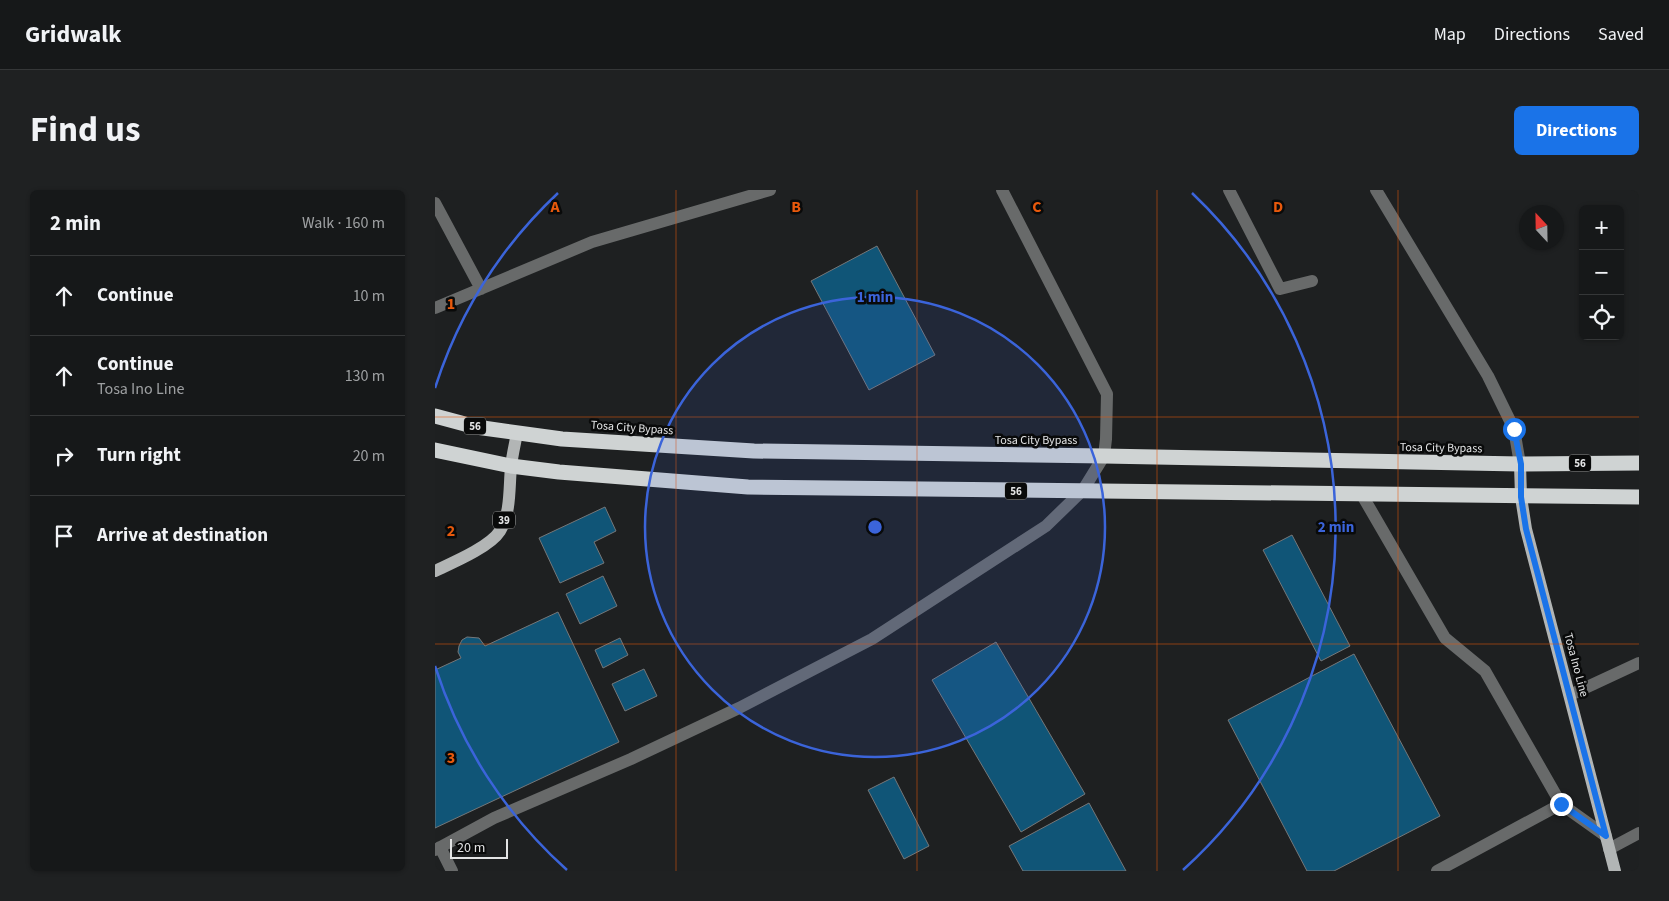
<!DOCTYPE html>
<html lang="en">
<head>
<meta charset="utf-8">
<style>
  :root { --surface:#161819; --page:#1f2122; --text:#f1f3f6; --muted:#9ea0a2; --line:#353738; --accent:#1a73e8 }
  body { margin:0; font-family:"Source Sans 3",sans-serif; background:var(--page); color:var(--text) }
  .controls { position:absolute; right:15px; top:15px; display:grid; overflow:hidden; border-radius:8px; box-shadow:0 1px 4px #0004 }
  .controls button { width:45px; height:45px; display:grid; place-items:center; padding:0; border:0; border-bottom:1px solid var(--line); background:var(--surface); color:var(--text); font:25px sans-serif }
  .compass { position:absolute; left:1084px; top:15px; width:45px; height:45px; border-radius:50%; background:var(--surface); box-shadow:0 1px 4px #0004; rotate:338deg }
  .scale { position:absolute; left:15px; bottom:12px; width:58px; box-sizing:border-box; padding-left:5px; border:2px solid #e3e4e5; border-top:0; font-size:14px; line-height:18px; white-space:nowrap; color:#e3e4e5; -webkit-text-stroke:4px #090a0a; paint-order:stroke }
  .stop { position:absolute; width:15px; height:15px; margin:-11px; border:4px solid #1a73e8; border-radius:50%; background:#fff }
  .stop.end { background:#1a73e8; border-color:#fff; box-shadow:0 1px 5px #0008 }
  .list { margin:0; padding:0; list-style:none }
  h2 { display:flex; justify-content:space-between; align-items:center; height:65px; margin:0; padding:0 20px; font-size:21px }
  h2 small { font-size:16px; font-weight:400; color:var(--muted) }
  .list li { display:grid; grid-template-columns:32px 1fr auto; gap:15px; align-items:center; box-sizing:border-box; height:80px; padding:0 20px; border-top:1px solid var(--line) }
  .list b { display:block; font-size:19px; white-space:nowrap }
  .list p { margin:0; font-size:16px; white-space:nowrap; color:var(--muted) }
  .list em { font-size:16px; font-style:normal; color:var(--muted) }
  .icon { flex:none; width:28px; height:28px; fill:none; stroke:currentColor; stroke-width:2; stroke-linecap:round; stroke-linejoin:round }
  .map { position:relative; flex:none; width:1204px; height:681px; overflow:hidden; border-radius:8px }
  header { display:flex; align-items:center; gap:30px; box-sizing:border-box; height:70px; padding:0 25px; background:var(--surface); border-bottom:1px solid var(--line) }
  header strong { font-size:24px }
  nav { display:flex; gap:28px; margin-inline-start:auto; font-size:18px }
  .intro { display:flex; align-items:center; justify-content:space-between; box-sizing:border-box; height:120px; padding:0 30px }
  h1 { margin:0; font-size:35px }
  .button { padding:12px 22px; border-radius:8px; background:var(--accent); color:#fff; font-size:18px; font-weight:700 }
  main { display:flex; gap:30px; padding:0 30px }
  aside { flex:1; background:var(--surface); border-radius:8px; box-shadow:0 1px 4px #0004 }
  .map>svg:first-child { display:block }
  .building { fill:#105577; stroke:#757779 }
  .lines { fill:none; stroke-linecap:round; stroke-linejoin:round }
  .minor { stroke:#686a6a; stroke-width:12 }
  .major { stroke:#b2b5b5; stroke-width:12 }
  .highway { stroke:#cfd3d3; stroke-width:15 }
  .route { stroke:#1a73e8; stroke-width:6 }
  .grid { fill:none; stroke:#e8590c; stroke-width:1; stroke-opacity:0.55 }
  .ring { fill:none; stroke:#3b64da; stroke-width:2.5 }
  .labels { text-anchor:middle; dominant-baseline:central; stroke-width:5; stroke-linejoin:round; paint-order:stroke }
  .shield { fill:#090a0a; stroke:#a2a3a3; stroke-width:1 }
  .shield-label { font-size:11px; font-weight:bold; fill:#e3e4e5 }
  .street-label { font-size:12px; fill:#e3e4e5; stroke:#090a0a }
  .grid-label { font-size:16px; text-anchor:middle; font-weight:bold; fill:#e8590c; stroke:#090a0a; stroke-width:5; stroke-linejoin:round; paint-order:stroke }
  .centre { fill:#3b64da; stroke:#090a0a; stroke-width:2.5 }
  .ring-label { font-size:15px; text-anchor:middle; font-weight:bold; fill:#3b64da; stroke:#090a0a; stroke-width:5; stroke-linejoin:round; paint-order:stroke }
</style>
</head>
<body>
<header>
<strong>Gridwalk</strong>
<nav><a>Map</a><a>Directions</a><a>Saved</a></nav>
</header>
<div class="intro"><h1>Find us</h1><a class="button">Directions</a></div>
<main>
<aside>
<h2>2 min<small>Walk · 160 m</small></h2>
<ul class="list">
<li><svg class="icon" aria-label="ahead" viewBox="0 0 24 24"><path d="M12 20V5M6 11l6-6 6 6"/></svg><div><b>Continue</b></div><em>10 m</em></li>
<li><svg class="icon" aria-label="ahead" viewBox="0 0 24 24"><path d="M12 20V5M6 11l6-6 6 6"/></svg><div><b>Continue</b><p>Tosa Ino Line</p></div><em>130 m</em></li>
<li><svg class="icon" aria-label="right" viewBox="0 0 24 24"><path d="M7 20v-9h11M14 6l5 5-5 5"/></svg><div><b>Turn right</b></div><em>20 m</em></li>
<li><svg class="icon" aria-label="arrive" viewBox="0 0 24 24"><path d="M6 21V4h12l-3 4 3 4H6"/></svg><div><b>Arrive at destination</b></div></li>
</ul>
</aside>
<div class="map">
<svg width="1204" height="681" viewBox="0 0 1204 681">
  <rect width="100%" height="100%" fill="#1e2021"/>
  <path class="building" d="M442,56L500,165L434,200L376,91Z
    M170,317L181,341L159,352L169,373L125,393L104,348Z
    M857,345L915,456L886,471L828,360Z
    M168,386L182,416L145,434L131,404Z
    M123,422L184,552L0,638V480L26,468L23,462L24,456L27,450L32,447L44,448L50,456Z
    M185,448L193,465L168,478L160,460Z
    M561,452L650,604L586,642L497,490Z
    M919,464L1005,626L899,681H872L793,530Z
    M209,479L222,506L190,521L177,494Z
    M459,587L494,656L469,669L433,600Z
    M654,613L691,681H588L574,656Z"/>
  <g class="lines">
    <path class="minor" d="M794,0L845,99L877,91
      M941,0L1053,186L1079,239L1085,274
      M0,13L46,99
      M0,118L157,52L335,0
      M927,305L1010,448L1050,481L1126,614L1171,646
      M1135,505L1204,473
      M5,657L17,681
      M1174,659L1204,643
      M0,660L59,628L196,569L304,518L437,449L611,336L648,300L669,266L671,249L672,204L567,0
      M1002,681L1126,614"/>
    <path class="major" d="M1085,274L1086,307L1091,339L1180,681
      M0,381C17,373 55,357 65,341C76,323 74,297 76,277C77,266 80,254 82,243"/>
    <path class="highway" d="M0,226L41,237L127,249L319,261L669,266L1085,274L1204,273
      M0,260L76,276L124,282L313,297L1204,307"/>
  </g>
  <g class="lines">
    <path class="route" d="M1079,239L1086,274V307L1091,339L1171,646L1126,614"/>
  </g>
  <path class="grid" d="M241,0V681M482,0V681M722,0V681M963,0V681M0,227H1204M0,454H1204"/>
  <circle cx="440" cy="337" r="230" fill="#3b64da" fill-opacity=".12"/>
  <g class="ring">
    <circle cx="440" cy="337" r="230"/>
    <path d="M132 680A461 461 0 0 1 0 476M0 198A461 461 0 0 1 123 3M757 3A461 461 0 0 1 748 680"/>
  </g>
  <g class="labels">
    <g class="shield">
      <rect x="29" y="227.5" width="22" height="17" rx="4"/>
      <rect x="1134" y="264.5" width="22" height="17" rx="4"/>
      <rect x="570" y="292.5" width="22" height="17" rx="4"/>
      <rect x="58" y="321.5" width="22" height="17" rx="4"/>
    </g>
    <g class="shield-label">
      <text x="40" y="236">56</text>
      <text x="1145" y="273">56</text>
      <text x="581" y="301">56</text>
      <text x="69" y="330">39</text>
    </g>
    <g class="street-label">
      <text transform="translate(197 238) rotate(4)">Tosa City Bypass</text>
      <text x="601" y="250">Tosa City Bypass</text>
      <text transform="translate(1006 258) rotate(1)">Tosa City Bypass</text>
      <text transform="translate(1141 475) rotate(75)">Tosa Ino Line</text>
    </g>
  </g>
  <g class="grid-label">
    <text x="120" y="22">A</text>
    <text x="361" y="22">B</text>
    <text x="602" y="22">C</text>
    <text x="843" y="22">D</text>
    <text x="16" y="119">1</text>
    <text x="16" y="346">2</text>
    <text x="16" y="573">3</text>
  </g>
  <circle cx="440" cy="337" r="8" class="centre"/>
  <g class="ring-label">
    <text x="440" y="112">1 min</text>
    <text x="901" y="342">2 min</text>
  </g>
</svg>
<div class="controls">
<button>+</button>
<button>−</button>
<button><svg class="icon" aria-label="locate" viewBox="0 0 24 24"><circle cx="12" cy="12" r="6"/><path d="M12 2v4M12 18v4M2 12h4M18 12h4"/></svg></button>
</div>
<svg class="compass" viewBox="-18 -18 36 36"><path d="M0-13l5 13h-10z" fill="#e53935"/><path d="M0 13l5-13h-10z" fill="#9ea0a2"/></svg>
<div class="scale">20 m</div>
<div class="stop" style="left:1079px;top:239px"></div>
<div class="stop end" style="left:1126px;top:614px"></div>
</div>
</main>
</body>
</html>
